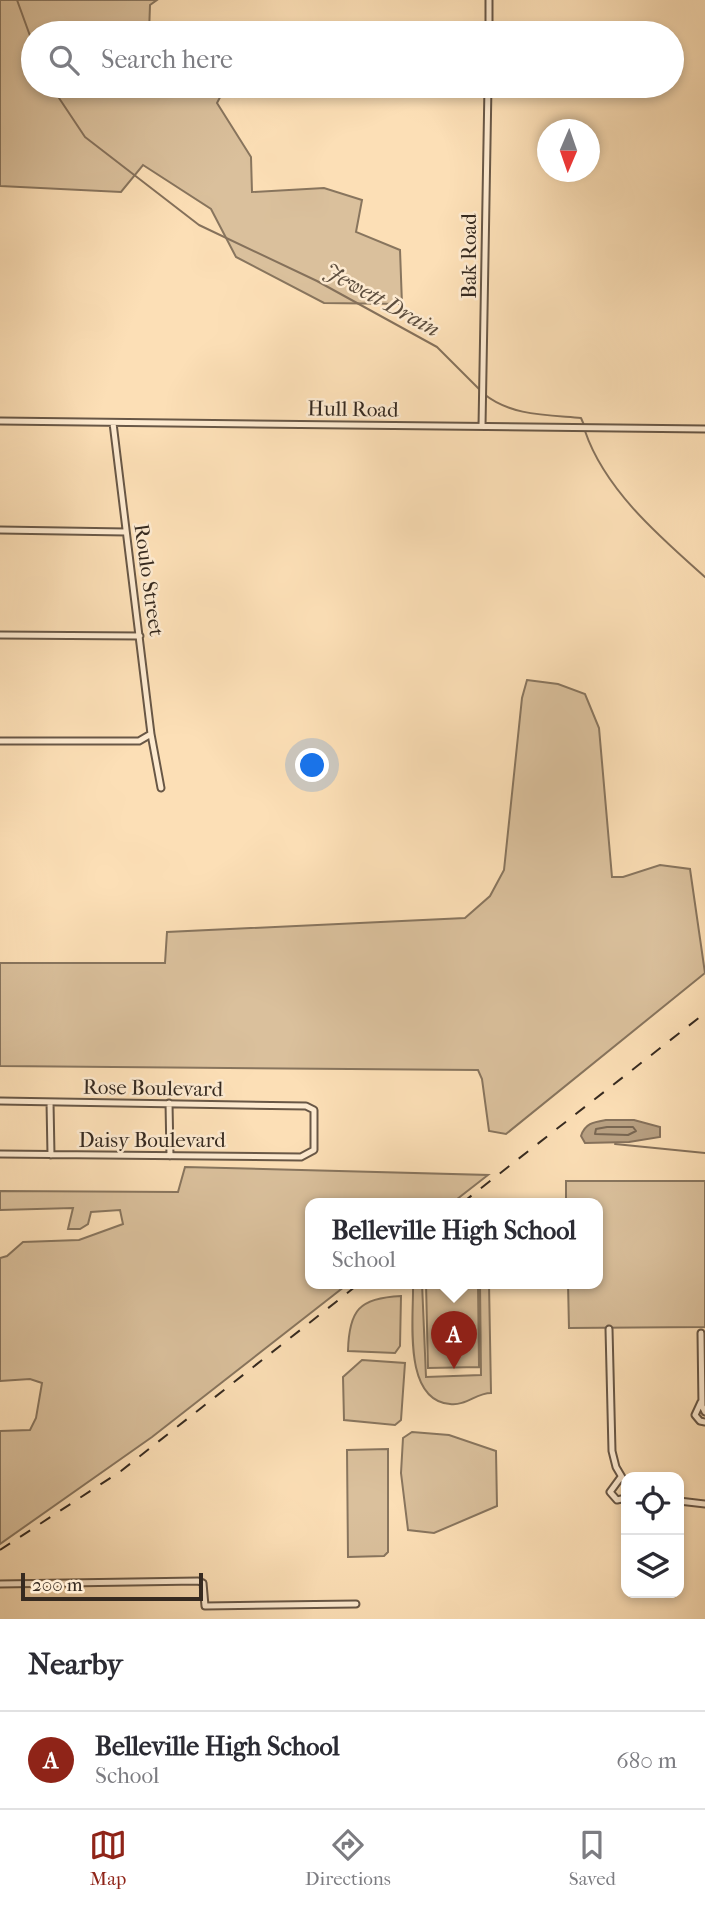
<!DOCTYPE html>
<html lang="en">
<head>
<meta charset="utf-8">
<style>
  :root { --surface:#fff; --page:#f7f7f7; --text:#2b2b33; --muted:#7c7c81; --line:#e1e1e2; --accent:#8f2418 }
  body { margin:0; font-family:"IM FELL French Canon",serif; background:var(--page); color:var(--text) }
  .controls { position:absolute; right:21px; bottom:21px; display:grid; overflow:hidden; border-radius:14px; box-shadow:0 4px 10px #0003 }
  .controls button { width:63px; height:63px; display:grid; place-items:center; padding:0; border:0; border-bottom:2px solid var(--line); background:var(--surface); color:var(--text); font:35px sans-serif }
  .compass { position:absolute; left:537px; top:119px; width:63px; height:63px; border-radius:50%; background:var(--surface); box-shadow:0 4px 10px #0003; rotate:182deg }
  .scale { position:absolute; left:21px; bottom:18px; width:182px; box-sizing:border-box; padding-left:7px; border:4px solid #362a20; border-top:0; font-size:19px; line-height:24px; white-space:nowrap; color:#362a20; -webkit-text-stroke:5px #fdead0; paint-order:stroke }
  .you { position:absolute; left:313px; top:766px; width:24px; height:24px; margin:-18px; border:5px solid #fff; border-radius:50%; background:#1a73e8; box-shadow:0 0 0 10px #1a73e833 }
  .badge { display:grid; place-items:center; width:46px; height:46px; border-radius:50%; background:var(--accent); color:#fff; font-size:23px; font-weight:700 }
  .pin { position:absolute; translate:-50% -58px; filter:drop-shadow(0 2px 4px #0008) }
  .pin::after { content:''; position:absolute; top:37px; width:24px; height:21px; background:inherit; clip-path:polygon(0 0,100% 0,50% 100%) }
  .popup { position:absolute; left:305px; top:1198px; width:298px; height:91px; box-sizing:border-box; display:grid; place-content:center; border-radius:14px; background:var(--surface); filter:drop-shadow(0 2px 5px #0005); font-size:23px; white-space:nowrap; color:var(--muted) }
  .popup b { font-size:26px; color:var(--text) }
  .popup::after { content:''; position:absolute; left:50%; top:100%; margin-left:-14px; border:14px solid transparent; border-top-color:var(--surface) }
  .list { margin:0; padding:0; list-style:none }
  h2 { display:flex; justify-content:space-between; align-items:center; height:91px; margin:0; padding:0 28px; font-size:30px }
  h2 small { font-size:23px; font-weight:400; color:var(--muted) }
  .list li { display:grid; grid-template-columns:46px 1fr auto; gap:21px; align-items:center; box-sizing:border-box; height:98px; padding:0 28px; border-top:2px solid var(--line) }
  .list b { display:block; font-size:26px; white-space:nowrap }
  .list p { margin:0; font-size:23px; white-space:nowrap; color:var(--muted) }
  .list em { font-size:23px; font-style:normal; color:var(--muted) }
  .icon { flex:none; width:38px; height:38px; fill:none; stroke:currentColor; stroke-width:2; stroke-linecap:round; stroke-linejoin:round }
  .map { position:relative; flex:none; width:705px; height:1619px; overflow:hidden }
  .search { position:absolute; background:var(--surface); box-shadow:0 4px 10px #0003; left:21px; right:21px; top:21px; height:77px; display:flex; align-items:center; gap:18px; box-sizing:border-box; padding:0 24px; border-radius:38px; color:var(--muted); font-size:26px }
  .sheet { height:189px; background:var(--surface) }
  nav { display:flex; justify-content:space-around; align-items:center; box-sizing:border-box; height:98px; border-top:2px solid var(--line); background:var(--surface); font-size:19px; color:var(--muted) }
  nav a { display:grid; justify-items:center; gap:4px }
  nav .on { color:var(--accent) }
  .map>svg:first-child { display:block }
  .green { fill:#dac09c; stroke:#88755e; stroke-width:2 }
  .water { fill:#b9a183; stroke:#85715b; stroke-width:2 }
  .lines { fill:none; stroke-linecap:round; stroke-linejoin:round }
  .shore { stroke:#786652; stroke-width:2 }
  .stream { stroke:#85715b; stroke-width:2 }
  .street-casing { stroke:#685746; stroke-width:9 }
  .street { stroke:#fdead0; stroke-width:5 }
  .rail { stroke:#362a20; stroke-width:2; stroke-dasharray:12 12; stroke-linecap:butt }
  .labels { text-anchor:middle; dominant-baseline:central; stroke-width:5; stroke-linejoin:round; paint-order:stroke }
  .street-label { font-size:21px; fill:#362a20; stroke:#fdead0 }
  .water-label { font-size:23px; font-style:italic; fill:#5d4e3e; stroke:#fdead0 }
</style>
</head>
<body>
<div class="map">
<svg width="705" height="1619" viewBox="0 0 705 1619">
  <rect width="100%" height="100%" fill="#fcdfb6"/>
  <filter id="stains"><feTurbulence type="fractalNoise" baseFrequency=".00286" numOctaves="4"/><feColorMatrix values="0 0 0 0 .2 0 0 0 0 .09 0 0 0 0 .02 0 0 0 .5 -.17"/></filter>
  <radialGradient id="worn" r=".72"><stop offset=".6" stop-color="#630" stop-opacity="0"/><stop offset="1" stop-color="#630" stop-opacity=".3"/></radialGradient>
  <path class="green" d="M0,0H157L150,5L149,33H33V86H226L217,103L251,157L252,192L324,188L362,200L356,232L400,250L402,304L324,303L236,257L211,209L143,165L121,192L0,186Z
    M527,680L558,684L585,694L599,728L612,877H623L660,865L690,869L705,973L506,1134L489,1131L482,1079L478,1070L0,1066V963H165L167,932L465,918L490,896L504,870L522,698Z
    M185,1167L488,1175L452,1203H310V1283H349L152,1437L0,1544V1431L30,1430L36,1418L42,1383L30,1379L0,1381V1258L7,1256L23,1242L79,1240L123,1224L120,1210L91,1212L88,1224L80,1229H68L73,1208L0,1210V1191L178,1192Z
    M566,1181H705V1327L569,1328L568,1283H598V1203H566Z
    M413,1283H422L426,1377L481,1375L480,1283H489L491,1393C476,1393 466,1406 450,1404C402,1400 414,1317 413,1283Z
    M426,1283H478L479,1367L428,1368Z
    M401,1296L400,1346L395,1353L348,1351C349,1310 359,1298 401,1296Z
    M362,1360L405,1363L401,1420L395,1425L344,1420L343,1377Z
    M412,1432L449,1435L496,1451L497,1506L434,1533L408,1530L401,1473L403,1438Z
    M388,1449V1552L384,1556L348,1557L347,1450Z"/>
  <path class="water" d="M606,1120H634L660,1127V1137L629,1142L585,1143L581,1136C585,1123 594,1122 606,1120Z"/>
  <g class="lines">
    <path class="shore" d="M607,1127H633L636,1131L628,1135L595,1134L596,1129Z"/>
    <path class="stream" d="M17,0L33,44
      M51,86L85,137L199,225L317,281L437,347L480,390
      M484,394C511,416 548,415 581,418L584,425
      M585,431C605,490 660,537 705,577
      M615,1144L705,1153"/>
    <defs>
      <path id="street" d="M489,33V0
        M0,421L705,429
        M482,426L488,86
        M0,530L126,532
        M0,635L140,636
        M151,734L161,788
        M0,741H139L151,734L113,423
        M0,1101L306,1106L314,1110V1150L301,1157L0,1154
        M50,1102L51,1155
        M169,1103L170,1156
        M609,1329L612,1451L616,1467L626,1484
        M701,1333L702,1406L705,1412
        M701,1402L695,1415L700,1421L705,1422
        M621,1477L610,1492L617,1500L626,1498
        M679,1501L705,1504
        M0,1584L198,1581L203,1583L205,1606L356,1604"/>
    </defs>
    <use href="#street" class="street-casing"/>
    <use href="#street" class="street"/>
    <path class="rail" d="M462,1203L705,1013
      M0,1550L121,1471L360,1283"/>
  </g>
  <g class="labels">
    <g class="street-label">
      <text transform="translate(469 256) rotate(-90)">Bak Road</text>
      <text transform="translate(353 409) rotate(1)">Hull Road</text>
      <text transform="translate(149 580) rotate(82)">Roulo Street</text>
      <text transform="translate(153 1088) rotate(1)">Rose Boulevard</text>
      <text x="152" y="1140">Daisy Boulevard</text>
    </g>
    <g class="water-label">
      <text transform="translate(382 300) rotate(29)">Jewett Drain</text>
    </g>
  </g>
  <rect width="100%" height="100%" filter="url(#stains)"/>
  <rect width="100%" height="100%" fill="url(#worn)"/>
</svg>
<div class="controls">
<button><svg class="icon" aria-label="locate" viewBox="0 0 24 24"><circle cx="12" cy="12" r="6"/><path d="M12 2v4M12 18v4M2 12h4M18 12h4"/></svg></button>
<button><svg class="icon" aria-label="layers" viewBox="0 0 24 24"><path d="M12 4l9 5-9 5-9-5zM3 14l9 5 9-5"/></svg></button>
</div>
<svg class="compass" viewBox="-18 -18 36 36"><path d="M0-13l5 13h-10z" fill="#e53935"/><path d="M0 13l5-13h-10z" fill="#7c7c81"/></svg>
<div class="scale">200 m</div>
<div class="you"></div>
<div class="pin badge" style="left:454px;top:1369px">A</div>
<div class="popup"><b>Belleville High School</b>School</div>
<div class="search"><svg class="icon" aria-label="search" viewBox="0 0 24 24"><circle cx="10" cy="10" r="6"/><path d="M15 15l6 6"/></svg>Search here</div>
</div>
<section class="sheet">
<h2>Nearby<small></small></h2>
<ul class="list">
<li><span class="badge">A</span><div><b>Belleville High School</b><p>School</p></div><em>680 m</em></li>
</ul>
</section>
<nav>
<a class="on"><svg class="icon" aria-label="map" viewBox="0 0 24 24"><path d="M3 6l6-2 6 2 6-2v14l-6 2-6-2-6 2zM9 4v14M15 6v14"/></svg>Map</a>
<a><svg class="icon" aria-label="directions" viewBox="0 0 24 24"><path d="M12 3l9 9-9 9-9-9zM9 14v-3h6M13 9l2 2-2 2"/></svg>Directions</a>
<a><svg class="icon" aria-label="saved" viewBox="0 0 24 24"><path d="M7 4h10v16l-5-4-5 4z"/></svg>Saved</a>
</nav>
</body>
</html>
